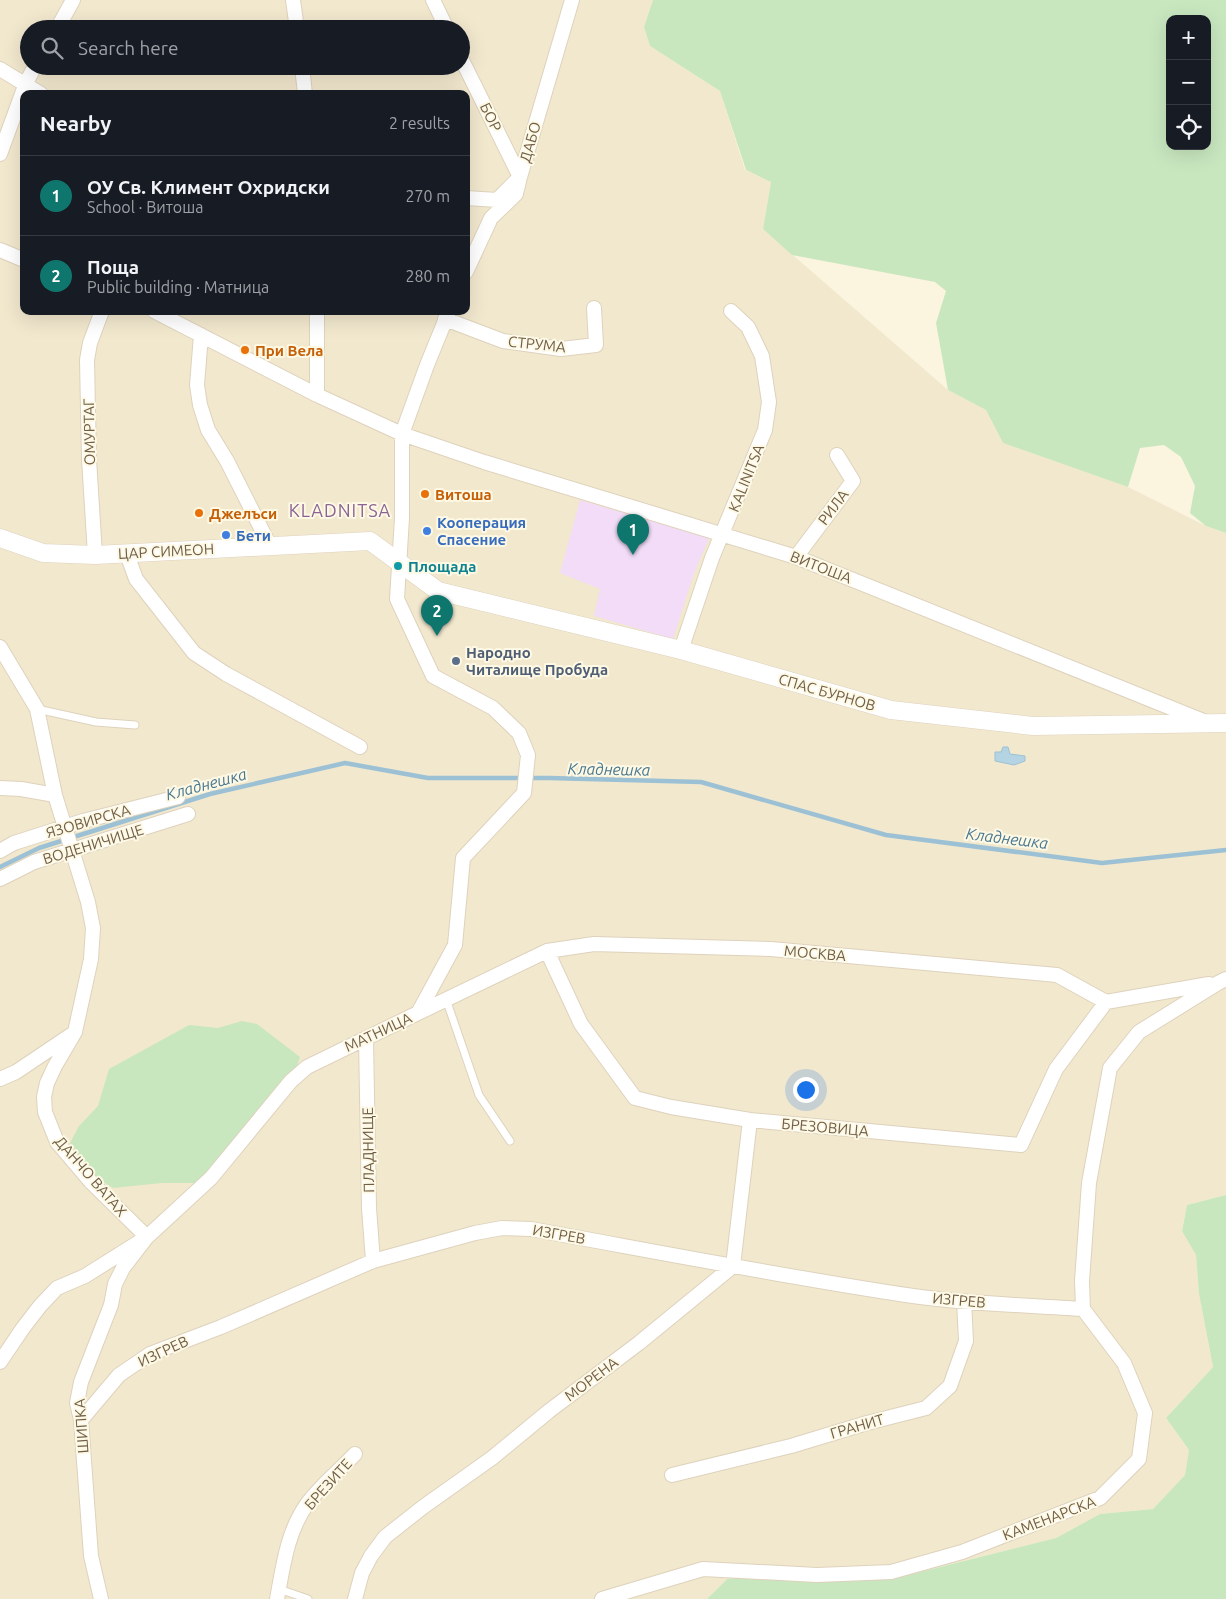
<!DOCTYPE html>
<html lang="en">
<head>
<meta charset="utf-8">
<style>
  :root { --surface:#171b24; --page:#20242c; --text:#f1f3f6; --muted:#9ea1a6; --line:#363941; --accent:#0f766e }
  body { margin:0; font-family:Ubuntu,sans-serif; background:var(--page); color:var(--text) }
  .controls { position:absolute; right:15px; top:15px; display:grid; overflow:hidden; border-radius:10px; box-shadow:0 5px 20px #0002 }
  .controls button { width:45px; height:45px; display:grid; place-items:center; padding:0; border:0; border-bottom:1px solid var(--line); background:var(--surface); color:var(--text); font:25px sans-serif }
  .you { position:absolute; left:805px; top:1089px; width:18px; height:18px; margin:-12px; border:4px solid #fff; border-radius:50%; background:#1a73e8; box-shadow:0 0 0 8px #1a73e833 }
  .badge { display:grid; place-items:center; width:32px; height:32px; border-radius:50%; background:var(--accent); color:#fff; font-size:16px; font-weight:700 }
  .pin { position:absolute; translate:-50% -41px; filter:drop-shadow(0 1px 2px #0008) }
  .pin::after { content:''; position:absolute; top:26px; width:18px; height:15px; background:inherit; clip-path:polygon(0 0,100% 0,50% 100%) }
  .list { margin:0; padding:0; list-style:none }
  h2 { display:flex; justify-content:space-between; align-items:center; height:65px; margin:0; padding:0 20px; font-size:21px }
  h2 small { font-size:16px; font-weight:400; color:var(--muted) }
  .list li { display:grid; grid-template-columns:32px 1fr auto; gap:15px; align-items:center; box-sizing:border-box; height:80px; padding:0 20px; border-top:1px solid var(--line) }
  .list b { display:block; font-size:19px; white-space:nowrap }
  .list p { margin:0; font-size:16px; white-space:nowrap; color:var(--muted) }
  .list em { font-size:16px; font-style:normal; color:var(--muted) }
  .icon { flex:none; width:28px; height:28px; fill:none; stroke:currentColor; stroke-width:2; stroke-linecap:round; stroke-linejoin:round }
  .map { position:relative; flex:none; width:1226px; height:1599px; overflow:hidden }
  .search { position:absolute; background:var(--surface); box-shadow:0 5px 20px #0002; left:20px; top:20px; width:450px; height:55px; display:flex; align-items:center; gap:12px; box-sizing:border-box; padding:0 18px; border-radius:28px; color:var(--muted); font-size:19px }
  .panel { position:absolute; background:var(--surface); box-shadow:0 5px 20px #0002; left:20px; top:90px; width:450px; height:225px; border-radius:10px }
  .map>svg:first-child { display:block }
  .residential { fill:#f2e8ce; fill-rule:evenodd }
  .education { fill:#f2dcf7 }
  .green { fill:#c8e7bf; fill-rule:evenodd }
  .water { fill:#b5d4e3; stroke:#9cc1d5 }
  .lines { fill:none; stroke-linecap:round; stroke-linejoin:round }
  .stream { stroke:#9cc1d5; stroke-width:4.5 }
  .service-casing { stroke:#ded2bc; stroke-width:9 }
  .minor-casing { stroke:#ded2bc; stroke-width:16 }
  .tertiary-casing { stroke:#ded2bc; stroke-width:19 }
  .service { stroke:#fff; stroke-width:7 }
  .minor { stroke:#fff; stroke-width:14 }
  .tertiary { stroke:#fff; stroke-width:18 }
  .food-dot { fill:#e8710a; stroke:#fef9e5; stroke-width:2 }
  .shop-dot { fill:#3f7fe0; stroke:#fef9e5; stroke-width:2 }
  .culture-dot { fill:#0f9aa8; stroke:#fef9e5; stroke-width:2 }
  .service-dot { fill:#5c6f8a; stroke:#fef9e5; stroke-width:2 }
  .labels { text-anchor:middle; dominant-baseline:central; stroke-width:4; stroke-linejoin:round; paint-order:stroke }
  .street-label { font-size:15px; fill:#705e48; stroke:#fef9e5 }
  .food-label { font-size:15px; font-weight:bold; fill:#c56008; stroke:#fef9e5; text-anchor:start }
  .shop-label { font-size:15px; font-weight:bold; fill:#366cbe; stroke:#fef9e5; text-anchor:start }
  .culture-label { font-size:15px; font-weight:bold; fill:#0d838f; stroke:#fef9e5; text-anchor:start }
  .service-label { font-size:15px; font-weight:bold; fill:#4e5e75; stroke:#fef9e5; text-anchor:start }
  .water-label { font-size:16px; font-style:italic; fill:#497891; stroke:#fef9e5 }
  .quarter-label { font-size:18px; letter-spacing:1px; fill:#8c6494; stroke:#fef9e5 }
</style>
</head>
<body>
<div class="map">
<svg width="1226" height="1599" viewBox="0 0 1226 1599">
  <rect width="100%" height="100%" fill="#fbf5df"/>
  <path class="residential" d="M0,0H653L644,27L650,46L720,91L745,170L771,182L763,229L948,390L986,410L1003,443L1128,487L1206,526L1226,533V1195L1187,1205L1182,1230L1196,1255L1199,1294L1213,1367L1166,1418L1189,1450L1185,1475L1153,1509L1100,1514L1056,1538L908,1575L829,1581L736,1578L727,1579L707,1599H0ZM29,29H461V66H29ZM24,94H466V311H24Z"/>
  <path class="education" d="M580,500L709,538L693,576L673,639L594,616L600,589L560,573Z"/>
  <path class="green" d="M653,0H1226V533L1206,526L1190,513L1195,486L1181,457L1164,445L1140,448L1128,487L1003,443L986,410L948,390L936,323L946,291L935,282L792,255L763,229L771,182L746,170L720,91L650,46L644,27ZM1170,19H1207V146H1170Z
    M242,1021L257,1024L300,1057L295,1071L199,1183H162L113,1188L97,1178L70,1143L79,1126L98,1106L109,1069L189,1025L218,1028Z
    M1226,1195V1599H707L727,1579L736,1578L829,1581L908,1575L1056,1538L1100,1514L1153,1509L1185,1475L1189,1450L1166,1418L1213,1367L1199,1294L1196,1255L1182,1231L1187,1205Z"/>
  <path class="water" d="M1003,747H1008L1010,754L1025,756V761L1014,765L995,761V752H1001Z"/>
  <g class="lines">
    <path class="stream" d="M0,867L39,848L210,794L345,763L428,778H549L701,782L886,835L1102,863L1226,850"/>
    <defs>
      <path id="service" d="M37,709L96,722L135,725
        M446,999L479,1095L510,1141
        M279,1589L308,1599"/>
      <path id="minor" d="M293,0L297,29
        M433,0L447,29
        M57,29L73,0
        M461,58L520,177L497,200L466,198
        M302,66L305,94
        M0,69L41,94
        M0,154L26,83L35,66
        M0,250L24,260
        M466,272L491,218L516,194L520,177L572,0
        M154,311L317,395L402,434L484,462L796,557L1206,722
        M445,319L503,341L561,349L596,345L594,308
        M201,335L197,385L200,405L208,430L227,461L270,546
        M317,395V311
        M127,554L136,579L194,653L226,674L360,747
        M95,555L89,459L87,360L90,343L102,311
        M796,557L853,481L837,455
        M0,647L37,709L55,795
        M681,650L712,558L765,430L769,402L762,356L748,327L731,311
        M0,788L21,789L55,795L88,902L93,928L91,959L75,1032L55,1066L47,1083L44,1097L45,1112L57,1142L91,1182L147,1237L123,1268L115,1284L111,1305L81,1382L77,1403L81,1420L91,1556L101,1599
        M0,851L14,843L83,821L178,797
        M0,879L34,862L188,814
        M547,951L581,1024L635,1098L671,1107L750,1120L1021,1145L1056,1069L1106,1002
        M418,1013L547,951L594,944L771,949L1057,975L1106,1002L1209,984
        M366,1038L369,1208L373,1261
        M0,1079L16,1072L71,1035
        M0,1362L23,1328L40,1306L57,1288L85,1276L147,1237L211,1178L291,1081L307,1067L418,1013L455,945L463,858L524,793L528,755L519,733L493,708L433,676L397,599L402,518V434L427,365L449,311
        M81,1420L119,1375L150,1354L221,1327L373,1261L475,1233L502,1228L531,1229C658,1252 785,1277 913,1296C969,1304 1026,1305 1083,1309
        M672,1475L791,1446L867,1423L926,1408L950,1386L966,1341L964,1301
        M277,1599C283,1567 287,1532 307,1504C320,1486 339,1471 355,1454
        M355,1599L362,1573L371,1556L385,1537L423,1507L492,1458L549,1411L639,1343L733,1266L750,1120
        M602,1599L703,1569L817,1575L891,1572L962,1552L1100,1498L1139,1459L1145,1413L1124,1363L1083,1309L1082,1281L1089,1183L1110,1068L1139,1032L1218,983L1226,979"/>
      <path id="tertiary" d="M0,538L43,553L95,555L370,541L438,591L681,650L891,710L1033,726L1226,723"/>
    </defs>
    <use href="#service" class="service-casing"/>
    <use href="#minor" class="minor-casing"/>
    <use href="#tertiary" class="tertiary-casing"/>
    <use href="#service" class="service"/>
    <use href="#minor" class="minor"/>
    <use href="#tertiary" class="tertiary"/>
  </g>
  <g class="food-dot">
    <circle cx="245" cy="350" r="5"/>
    <circle cx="425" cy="494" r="5"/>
    <circle cx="199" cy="513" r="5"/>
  </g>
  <g class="shop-dot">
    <circle cx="427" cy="531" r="5"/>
    <circle cx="226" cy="535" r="5"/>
  </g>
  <circle class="culture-dot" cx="398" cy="566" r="5"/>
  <circle class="service-dot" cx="456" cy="661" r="5"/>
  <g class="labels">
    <g class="street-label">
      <text transform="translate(491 117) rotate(64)">БОР</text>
      <text transform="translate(530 142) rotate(-74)">ДАБО</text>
      <text transform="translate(537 344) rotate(6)">СТРУМА</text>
      <text transform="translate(89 432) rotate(-91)">ОМУРТАГ</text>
      <text transform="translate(746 478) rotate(-68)">KALINITSA</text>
      <text transform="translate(833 507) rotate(-53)">РИЛА</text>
      <text transform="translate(166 551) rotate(-3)">ЦАР СИМЕОН</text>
      <text transform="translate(821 567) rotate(21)">ВИТОША</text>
      <text transform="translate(827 692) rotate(16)">СПАС БУРНОВ</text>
      <text transform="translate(88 821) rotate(-16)">ЯЗОВИРСКА</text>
      <text transform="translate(93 844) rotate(-17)">ВОДЕНИЧИЩЕ</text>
      <text transform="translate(815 953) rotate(5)">МОСКВА</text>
      <text transform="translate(378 1032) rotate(-25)">МАТНИЦА</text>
      <text transform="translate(825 1127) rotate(5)">БРЕЗОВИЦА</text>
      <text transform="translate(368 1150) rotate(-91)">ПЛАДНИЩЕ</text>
      <text transform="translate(91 1176) rotate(49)">ДАНЧО ВАТАХ</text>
      <text transform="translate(559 1234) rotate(10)">ИЗГРЕВ</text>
      <text transform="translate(959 1300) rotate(5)">ИЗГРЕВ</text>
      <text transform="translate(163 1351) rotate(-25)">ИЗГРЕВ</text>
      <text transform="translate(591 1379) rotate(-37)">МОРЕНА</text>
      <text transform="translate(81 1426) rotate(-94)">ШИПКА</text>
      <text transform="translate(857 1426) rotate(-16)">ГРАНИТ</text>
      <text transform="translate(328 1484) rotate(-48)">БРЕЗИТЕ</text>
      <text transform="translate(1049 1518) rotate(-21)">КАМЕНАРСКА</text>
    </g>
    <g class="food-label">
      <text x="255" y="350">При Вела</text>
      <text x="435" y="494">Витоша</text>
      <text x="209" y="513">Джелъси</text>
    </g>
    <g class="shop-label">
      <text x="437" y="522">Кооперация<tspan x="437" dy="17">Спасение</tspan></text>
      <text x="236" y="535">Бети</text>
    </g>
    <g class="culture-label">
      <text x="408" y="566">Площада</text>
    </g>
    <g class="service-label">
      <text x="466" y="652">Народно<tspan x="466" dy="17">Читалище Пробуда</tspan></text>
    </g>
    <g class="water-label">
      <text transform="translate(609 769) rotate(1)">Кладнешка</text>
      <text transform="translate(206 784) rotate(-15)">Кладнешка</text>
      <text transform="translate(1007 838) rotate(7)">Кладнешка</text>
    </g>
    <g class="quarter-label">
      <text x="340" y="510">KLADNITSA</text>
    </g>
  </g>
</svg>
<div class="controls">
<button>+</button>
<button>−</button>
<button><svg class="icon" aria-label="locate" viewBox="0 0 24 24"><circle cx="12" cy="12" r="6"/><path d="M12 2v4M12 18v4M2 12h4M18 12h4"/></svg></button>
</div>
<div class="you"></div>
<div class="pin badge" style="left:633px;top:555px">1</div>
<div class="pin badge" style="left:437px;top:636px">2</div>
<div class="search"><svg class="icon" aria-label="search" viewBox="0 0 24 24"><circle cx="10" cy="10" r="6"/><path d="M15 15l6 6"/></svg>Search here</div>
<section class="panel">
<h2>Nearby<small>2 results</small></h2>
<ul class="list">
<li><span class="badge">1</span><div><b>ОУ Св. Климент Охридски</b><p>School · Витоша</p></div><em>270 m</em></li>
<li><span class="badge">2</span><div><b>Поща</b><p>Public building · Матница</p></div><em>280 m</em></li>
</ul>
</section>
</div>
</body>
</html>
